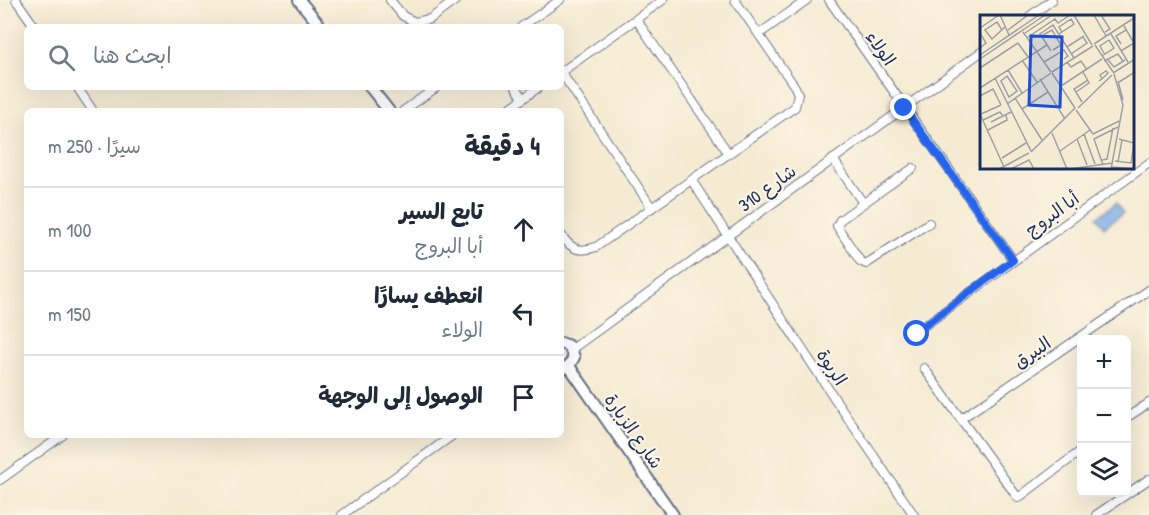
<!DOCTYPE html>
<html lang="ar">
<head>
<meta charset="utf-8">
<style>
  :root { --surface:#fff; --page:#f6f6f7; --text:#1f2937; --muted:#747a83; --line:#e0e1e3 }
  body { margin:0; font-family:"Patrick Hand","Playpen Sans Arabic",sans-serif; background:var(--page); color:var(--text); direction:rtl }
  .controls { position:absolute; right:18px; bottom:18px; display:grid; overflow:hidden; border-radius:9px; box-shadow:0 6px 24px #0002 }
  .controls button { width:54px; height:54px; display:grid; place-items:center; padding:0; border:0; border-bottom:2px solid var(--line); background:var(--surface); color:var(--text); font:30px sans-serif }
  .stop { position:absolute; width:18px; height:18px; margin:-14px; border:4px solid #2563eb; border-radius:50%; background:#fff }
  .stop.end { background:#2563eb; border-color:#fff; box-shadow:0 2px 6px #0008 }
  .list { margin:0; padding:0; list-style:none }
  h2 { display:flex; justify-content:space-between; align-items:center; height:78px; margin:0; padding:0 24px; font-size:26px }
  h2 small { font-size:20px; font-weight:400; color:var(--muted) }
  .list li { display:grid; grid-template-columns:39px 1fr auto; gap:18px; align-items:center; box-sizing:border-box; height:84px; padding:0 24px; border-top:2px solid var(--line) }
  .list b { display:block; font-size:22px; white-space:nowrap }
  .list p { margin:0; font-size:20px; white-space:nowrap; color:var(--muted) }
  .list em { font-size:20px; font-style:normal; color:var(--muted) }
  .icon { flex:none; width:33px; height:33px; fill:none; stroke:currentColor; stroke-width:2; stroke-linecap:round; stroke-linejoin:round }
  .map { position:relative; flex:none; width:1149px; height:515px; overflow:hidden; direction:ltr }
  .search { position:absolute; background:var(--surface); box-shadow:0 6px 24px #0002; left:24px; top:24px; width:540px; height:66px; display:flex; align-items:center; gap:15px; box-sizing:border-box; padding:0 21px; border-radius:9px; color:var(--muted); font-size:22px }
  .panel { position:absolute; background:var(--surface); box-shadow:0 6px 24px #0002; left:24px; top:108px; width:540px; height:330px; border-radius:9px; direction:rtl }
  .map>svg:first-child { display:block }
  .water { fill:#7babe6; stroke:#4b6da2; stroke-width:1.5 }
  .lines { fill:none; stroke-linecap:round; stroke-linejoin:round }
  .street-casing { stroke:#677187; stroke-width:10 }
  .secondary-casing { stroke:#677187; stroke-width:14 }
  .street { stroke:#fff; stroke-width:8 }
  .secondary { stroke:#fff; stroke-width:10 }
  .route { stroke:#2563eb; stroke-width:8 }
  .labels { text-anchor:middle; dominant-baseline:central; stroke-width:4.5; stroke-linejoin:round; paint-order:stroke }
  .street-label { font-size:18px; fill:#1b2f5e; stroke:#fcf5e5 }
  .inset-road { fill:none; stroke:#9ea0a4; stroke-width:1.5 }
  .view { fill:#1d4ed8; fill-opacity:0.15; stroke:#1d4ed8; stroke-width:3 }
  .inset-edge { fill:none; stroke:#1b2f5e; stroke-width:3 }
</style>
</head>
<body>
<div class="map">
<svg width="1149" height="515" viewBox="0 0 1149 515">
  <rect width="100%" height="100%" fill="#fcf5e5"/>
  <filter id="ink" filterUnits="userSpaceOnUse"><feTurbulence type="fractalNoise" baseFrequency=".0167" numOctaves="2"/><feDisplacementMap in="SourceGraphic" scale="12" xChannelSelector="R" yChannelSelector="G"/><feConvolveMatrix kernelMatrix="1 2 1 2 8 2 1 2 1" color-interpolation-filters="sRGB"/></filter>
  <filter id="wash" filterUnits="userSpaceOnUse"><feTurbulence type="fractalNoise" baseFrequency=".008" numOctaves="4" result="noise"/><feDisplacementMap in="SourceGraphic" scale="24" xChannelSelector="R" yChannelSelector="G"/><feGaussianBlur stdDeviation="1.35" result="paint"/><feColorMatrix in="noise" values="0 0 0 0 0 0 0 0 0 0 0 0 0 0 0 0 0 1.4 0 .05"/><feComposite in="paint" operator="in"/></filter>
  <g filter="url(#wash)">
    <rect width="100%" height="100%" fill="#f5ebd3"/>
    <path class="water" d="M1116,203L1123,213L1104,227L1097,217Z"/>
  </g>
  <g filter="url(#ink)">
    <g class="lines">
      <defs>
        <path id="street" d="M16,0L35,27
          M390,0L403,16L415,22L430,19L456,0
          M829,0L1013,260
          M1030,16L1052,0
          M636,19L729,154
          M521,27L560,0
          M759,34L807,0
          M561,72L652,208
          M561,72L663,0
          M77,87L93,111
          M516,87L523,98
          M403,111L437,87
          M506,111L539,87
          M833,159L863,203
          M913,168L840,220L837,226L860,261L866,264L929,223
          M692,181L835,399L914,515
          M561,235C571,249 579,253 596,247L795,107L798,94L795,87L735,0
          M917,334L924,326L1149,163
          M572,349L981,52
          M924,368L1018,498L1082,450
          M962,418L1149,290
          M1126,418L1149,403
          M0,480L63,435
          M342,515L453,435
          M1096,515L1149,479"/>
        <path id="secondary" d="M299,0L321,27
          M370,87L389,111
          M561,343L569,346L574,357L569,366L561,369
          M569,366L673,515"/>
      </defs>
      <use href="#street" class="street-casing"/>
      <use href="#secondary" class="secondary-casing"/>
      <use href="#street" class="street"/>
      <use href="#secondary" class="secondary"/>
    </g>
  </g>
  <g class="lines" filter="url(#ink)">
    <path class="route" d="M904,108L1013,260L924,326L917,334"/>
  </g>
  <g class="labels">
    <g class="street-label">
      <text transform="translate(881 48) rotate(55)">الولاء</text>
      <text transform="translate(767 188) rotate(-36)">شارع 310</text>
      <text transform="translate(1052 214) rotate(-36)">أبا البروج</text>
      <text transform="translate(1032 352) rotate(-34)">البيرق</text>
      <text transform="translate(832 367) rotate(57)">الربوة</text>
      <text transform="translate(634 431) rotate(55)">شارع الزبارة</text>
    </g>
  </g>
  <g transform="translate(980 15)">
    <rect width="154" height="154" fill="#f5ebd3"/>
    <path class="inset-road" d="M20,0L29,20M94,0L112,30M114,0L126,21M121,0L130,14L125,17M74,3L78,8L90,0M0,13L19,0M22,15L17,7L5,15L12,24L25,12M28,15L48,0M43,17L71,57M0,18L6,28L0,33M45,18L72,0M79,19L94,9L91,4L79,12L82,17M131,19L148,47M63,20L72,15L81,30L73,35M48,22L75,4M114,29L154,3M141,29L136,21L146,15M115,30L133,57M87,32L104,21M71,36L60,19L73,10L94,43M141,36L154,28L144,11M91,39L107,28L103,22M0,40L59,0M125,40L120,31L129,25M122,41L134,33L129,25M0,44L65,0M42,45L57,67M128,45L134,52L145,45M124,46L138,39L143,46M64,47L84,35L88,41L84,44M87,47L91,52L101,46L107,55M0,53L38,28L48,42M28,55L42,78M72,57L113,31M72,58L95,93M133,58L155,44M27,61L37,76L29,82L21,66ZM15,63L51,136M60,64L85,104M119,66L122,64L128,58L126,56L120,60L122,64M138,66L143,85M139,67L155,57M81,71L122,44M0,73L67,30M96,77L109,68L103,57M0,81L13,74L21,90M35,83L62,125M102,87L94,74L108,65M27,89L71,58M98,93L132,60M42,94L68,77M96,95L113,119L139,106M0,99L24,152M1,99L21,90M3,105L20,97L23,101M11,107L31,97M8,115L27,105L26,100M72,118L87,154M104,119L115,149M97,124L107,150M80,136L110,115M51,137L95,93M22,143L46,128M122,145L127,144L133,113M135,146L151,148L154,128L139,124M138,147L142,125M123,150L114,124L138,112M132,152L153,154M19,154L49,138M31,154L49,145L54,154M90,154L132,148M131,154L143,90L134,59"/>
    <path class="view" d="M51,21L82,22L80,92L49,90Z"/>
    <rect width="154" height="154" class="inset-edge"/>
  </g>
</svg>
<div class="controls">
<button>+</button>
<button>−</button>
<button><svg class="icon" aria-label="layers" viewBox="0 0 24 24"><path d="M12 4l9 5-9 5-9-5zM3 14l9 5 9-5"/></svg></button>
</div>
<div class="stop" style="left:917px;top:334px"></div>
<div class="stop end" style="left:904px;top:108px"></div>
<div class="search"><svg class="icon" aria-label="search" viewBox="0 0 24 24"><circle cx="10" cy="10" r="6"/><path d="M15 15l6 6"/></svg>ابحث هنا</div>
<section class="panel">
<h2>4 دقيقة<small>سيرًا · 250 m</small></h2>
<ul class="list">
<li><svg class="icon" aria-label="ahead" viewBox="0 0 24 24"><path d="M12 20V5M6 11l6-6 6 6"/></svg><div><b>تابع السير</b><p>أبا البروج</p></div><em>100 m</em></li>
<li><svg class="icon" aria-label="left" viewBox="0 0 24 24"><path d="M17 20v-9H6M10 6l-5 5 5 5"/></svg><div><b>انعطف يسارًا</b><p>الولاء</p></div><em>150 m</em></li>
<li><svg class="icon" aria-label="arrive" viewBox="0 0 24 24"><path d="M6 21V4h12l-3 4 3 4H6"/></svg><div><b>الوصول إلى الوجهة</b></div></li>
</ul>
</section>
</div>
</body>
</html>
